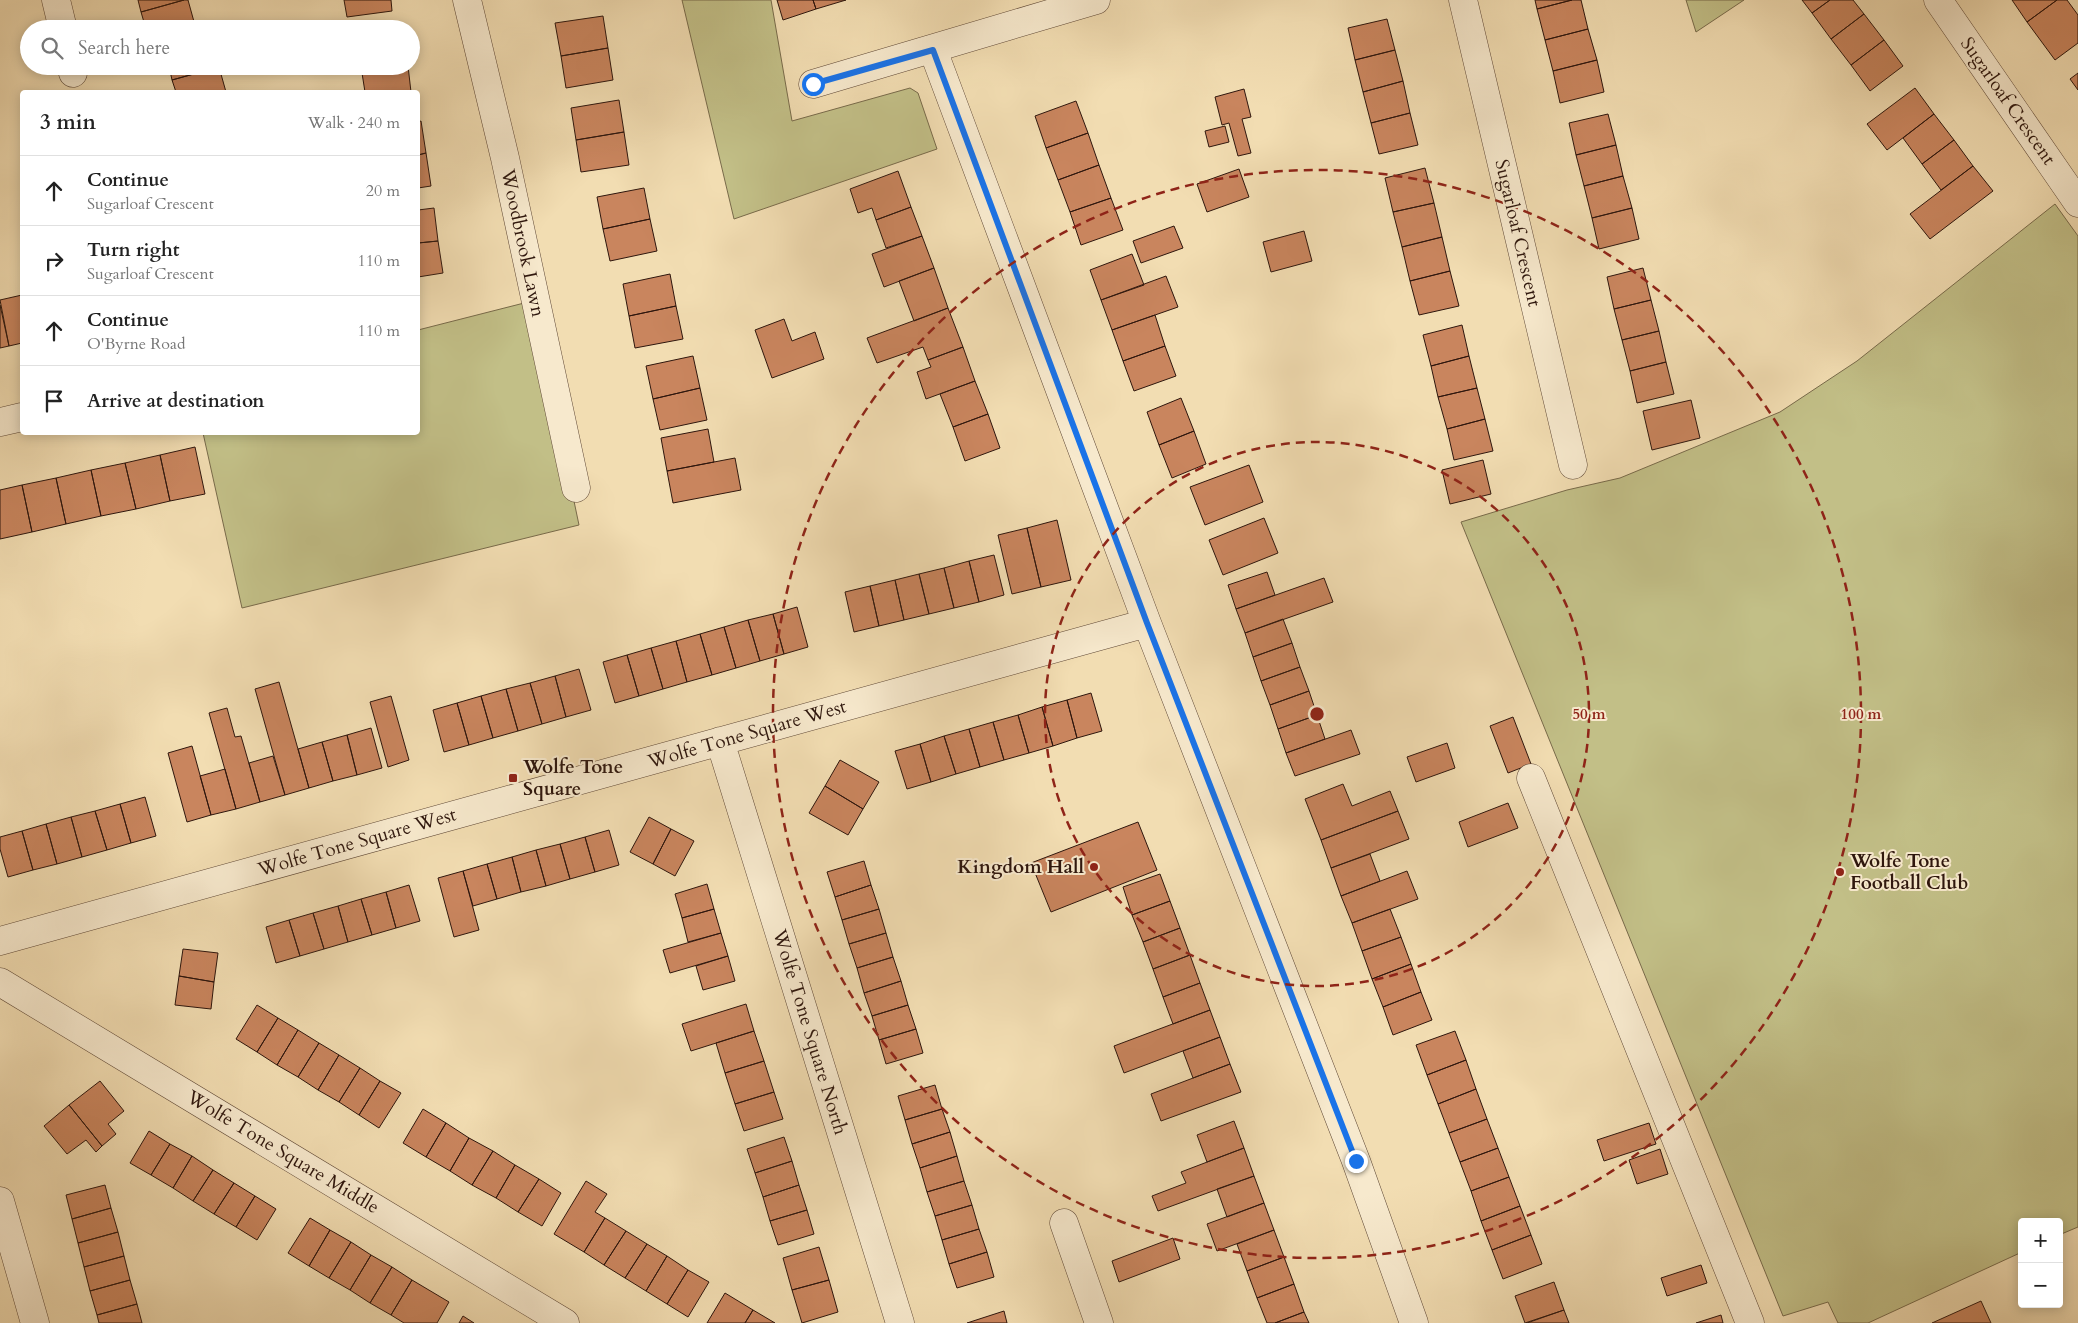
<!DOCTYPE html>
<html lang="en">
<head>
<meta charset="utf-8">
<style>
  :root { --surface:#fff; --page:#f2f2f2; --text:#222; --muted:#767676; --line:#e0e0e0 }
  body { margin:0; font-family:Cardo,serif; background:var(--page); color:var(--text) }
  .controls { position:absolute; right:15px; bottom:15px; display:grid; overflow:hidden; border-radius:5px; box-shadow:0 2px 12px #0003 }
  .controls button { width:45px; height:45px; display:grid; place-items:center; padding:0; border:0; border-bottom:1px solid var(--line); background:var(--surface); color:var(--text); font:25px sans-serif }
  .stop { position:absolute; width:15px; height:15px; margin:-11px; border:4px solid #1a73e8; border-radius:50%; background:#fff }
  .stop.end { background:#1a73e8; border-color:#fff; box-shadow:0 1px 5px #0008 }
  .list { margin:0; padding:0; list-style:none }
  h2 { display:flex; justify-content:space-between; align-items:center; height:65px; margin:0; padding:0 20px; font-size:21px }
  h2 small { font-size:16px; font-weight:400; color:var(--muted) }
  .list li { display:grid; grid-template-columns:32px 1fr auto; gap:15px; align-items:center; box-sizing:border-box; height:70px; padding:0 20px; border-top:1px solid var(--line) }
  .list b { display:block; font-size:19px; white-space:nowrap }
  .list p { margin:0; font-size:16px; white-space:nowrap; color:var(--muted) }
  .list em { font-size:16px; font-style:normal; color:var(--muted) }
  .icon { flex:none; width:28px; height:28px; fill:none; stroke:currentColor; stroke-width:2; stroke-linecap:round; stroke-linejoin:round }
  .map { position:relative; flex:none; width:2078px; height:1323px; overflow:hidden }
  .search { position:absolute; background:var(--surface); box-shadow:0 2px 12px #0003; left:20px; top:20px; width:400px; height:55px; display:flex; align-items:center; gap:12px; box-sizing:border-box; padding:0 18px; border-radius:28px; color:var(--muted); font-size:19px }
  .panel { position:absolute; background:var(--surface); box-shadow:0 2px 12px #0003; left:20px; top:90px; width:400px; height:345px; border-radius:5px }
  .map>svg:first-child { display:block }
  .green { fill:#c2bf87; stroke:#786a4a }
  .building { fill:#c9855e; stroke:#2e160d }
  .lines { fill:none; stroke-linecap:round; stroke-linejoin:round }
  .minor-casing { stroke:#5f4836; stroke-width:29 }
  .minor { stroke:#f7e9cd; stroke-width:28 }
  .route { stroke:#1a73e8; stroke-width:6 }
  .ring { fill:none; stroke:#8f2418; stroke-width:2.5; stroke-dasharray:9 6 }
  .poi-dot { fill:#8f2418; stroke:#f7e9cd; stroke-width:2 }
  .labels { text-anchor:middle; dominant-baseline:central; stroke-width:4; stroke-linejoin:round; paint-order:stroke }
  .street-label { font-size:19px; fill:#2e160d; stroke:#f7e9cd }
  .poi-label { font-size:19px; font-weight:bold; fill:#2e160d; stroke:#f7e9cd; text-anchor:start }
  .centre { fill:#8f2418; stroke:#f7e9cd; stroke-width:2.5 }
  .ring-label { font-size:15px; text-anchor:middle; font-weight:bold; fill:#8f2418; stroke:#f7e9cd; stroke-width:4; stroke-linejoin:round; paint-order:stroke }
</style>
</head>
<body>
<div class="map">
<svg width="2078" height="1323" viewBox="0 0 2078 1323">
  <rect width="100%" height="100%" fill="#f2ddb2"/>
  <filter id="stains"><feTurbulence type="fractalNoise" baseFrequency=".004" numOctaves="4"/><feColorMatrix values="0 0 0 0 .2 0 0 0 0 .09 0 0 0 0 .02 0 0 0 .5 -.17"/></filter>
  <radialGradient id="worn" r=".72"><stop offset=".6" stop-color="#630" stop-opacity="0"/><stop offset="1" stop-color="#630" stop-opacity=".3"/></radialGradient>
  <path class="green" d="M682,0H771L792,121L910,88L918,93L937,149L734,219Z
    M1686,0H1744L1696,32Z
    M2055,204L2078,236V1227L2059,1235V1222H2022V1252L1868,1323H1838L1828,1302L1783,1316L1461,522L1567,490L1620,478L1780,412L1857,361Z
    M532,301L579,525L242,608L203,433L418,432V330Z"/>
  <path class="building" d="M138,0H184L141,12Z
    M184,0H188L196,29H146L141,12Z
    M344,0H391L392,11L347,17Z
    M777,0H813L816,9L783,20Z
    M813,0H846L816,9Z
    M1535,0H1572L1537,9Z
    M1572,0H1581L1588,29L1545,40L1537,9Z
    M1802,0H1830L1812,13Z
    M1830,0H1853L1864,14L1831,39L1812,13Z
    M2012,0H2057L2027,22Z
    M2057,0H2067L2078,15V43L2055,60L2027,22Z
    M1864,14L1884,40L1851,65L1831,39Z
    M603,16L608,48L561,56L555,23Z
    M1387,19L1395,50L1355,60L1348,28Z
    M1588,29L1597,60L1553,71L1545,40Z
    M1884,40L1903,66L1870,91L1851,65Z
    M608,48L613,80L566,88L561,56Z
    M1395,50L1403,81L1363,92L1355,60Z
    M1597,60L1604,92L1560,103L1553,71Z
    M169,66H219V67L172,80Z
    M361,66H407L362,73Z
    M408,66L411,92H365L362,73Z
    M219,67L226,92H176L172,80Z
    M2078,73V90L2070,79Z
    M1403,81L1410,113L1371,123L1363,92Z
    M1915,88L1934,114L1887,150L1867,124Z
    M1244,89L1251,117L1242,119L1251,153L1238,156L1229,123L1222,125L1215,97Z
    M619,100L624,132L576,140L571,108Z
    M1076,101L1088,133L1046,148L1035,116Z
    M1410,113L1418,145L1379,154L1371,123Z
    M1608,114L1616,145L1576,155L1569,123Z
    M1934,114L1954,140L1922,164L1903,138Z
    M421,121L426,153L418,155V122Z
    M1225,126L1229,142L1209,147L1205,131Z
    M624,132L629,165L581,172L576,140Z
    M1088,133L1099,165L1058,180L1046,148Z
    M1954,140L1973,166L1941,190L1922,164Z
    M1616,145L1623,176L1584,186L1576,155Z
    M426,153L431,186L418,188V155Z
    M1099,165L1111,198L1070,212L1058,180Z
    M1973,166L1993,191L1930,239L1910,214Z
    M1425,168L1434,203L1393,212L1385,178Z
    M1239,169L1249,197L1207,212L1197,184Z
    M898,171L911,207L876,220L872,208L858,213L850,189Z
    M1623,176L1632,208L1592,218L1584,186Z
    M644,188L650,219L603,229L597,197Z
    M1111,198L1123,230L1081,245L1070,212Z
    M1434,203L1442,237L1402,247L1393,212Z
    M911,207L922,236L886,248L876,220Z
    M434,208L438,241L418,243V210Z
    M1632,208L1639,239L1599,249L1592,218Z
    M650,219L657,251L610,261L603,229Z
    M1174,226L1183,248L1141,263L1133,241Z
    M1304,231L1312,261L1271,272L1263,242Z
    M922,236L934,268L884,287L872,254Z
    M1442,237L1450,271L1410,281L1402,247Z
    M438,241L443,273L418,277V243Z
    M1132,254L1144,285L1101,300L1090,270Z
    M934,268L948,308L914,321L899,281Z
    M1643,268L1651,300L1614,309L1607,277Z
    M1450,271L1459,306L1419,315L1410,281Z
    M670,274L676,306L629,316L623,284Z
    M1166,276L1178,307L1112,330L1101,300Z
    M22,295V343L9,346L0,300Z
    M1651,300L1659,331L1622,340L1614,309Z
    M0,305L9,346L0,348Z
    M676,306L683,339L635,348L629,316Z
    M948,308L963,347L928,360L923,347L877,363L867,338Z
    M1155,315L1165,346L1123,361L1112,330Z
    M784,319L792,341L815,332L824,359L772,378L755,330Z
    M1462,325L1469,356L1431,366L1423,335Z
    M1659,331L1666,362L1630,371L1622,340Z
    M1165,346L1176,376L1134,391L1123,361Z
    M963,347L975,381L926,399L917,372L931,367L928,360Z
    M693,356L700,388L653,399L646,366Z
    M1469,356L1477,388L1438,397L1431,366Z
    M1666,362L1674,394L1637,403L1630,371Z
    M975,381L988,414L953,427L940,394Z
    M700,388L707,420L660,430L653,399Z
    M1477,388L1485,419L1447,429L1438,397Z
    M1181,398L1194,431L1159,445L1147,412Z
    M1691,400L1700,438L1652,450L1643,411Z
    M988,414L1000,448L965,461L953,427Z
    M1485,419L1493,451L1454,460L1447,429Z
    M708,429L714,462L667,471L661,438Z
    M1194,431L1206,464L1172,478L1159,445Z
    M195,447L205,494L170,501L160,455Z
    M160,455L170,501L136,509L125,463Z
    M735,458L741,490L673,503L667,471Z
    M1483,460L1491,494L1450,504L1442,470Z
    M125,463L136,509L101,516L91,470Z
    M1249,465L1263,502L1205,525L1190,487Z
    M91,470L101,516L66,524L56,478Z
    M56,478L66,524L32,532L22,485Z
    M22,485L32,532L0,539V490Z
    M1264,518L1278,553L1223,575L1209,540Z
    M1057,520L1071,580L1041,587L1027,528Z
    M1027,528L1041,587L1012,594L998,535Z
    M994,555L1004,595L979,602L969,561Z
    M969,561L979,602L954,608L944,568Z
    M944,568L954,608L929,614L919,574Z
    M1267,572L1275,595L1236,609L1228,585Z
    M919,574L929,614L904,620L895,580Z
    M1324,578L1333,602L1245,633L1236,609Z
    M895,580L904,620L879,626L870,586Z
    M870,586L879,626L854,632L845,592Z
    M797,607L808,647L784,654L773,614Z
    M773,614L784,654L760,661L748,620Z
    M1283,619L1292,643L1253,657L1245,633Z
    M748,620L760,661L736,668L724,627Z
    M724,627L736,668L712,675L700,634Z
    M700,634L712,675L687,682L676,641Z
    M676,641L687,682L663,689L651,648Z
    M1292,643L1300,667L1261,681L1253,657Z
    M651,648L663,689L639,696L627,655Z
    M627,655L639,696L615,703L603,662Z
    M1300,667L1309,691L1270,705L1261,681Z
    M579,669L591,710L566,717L555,676Z
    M555,676L566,717L542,724L530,683Z
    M279,682L309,788L285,795L255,689Z
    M530,683L542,724L518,731L506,689Z
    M506,689L518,731L493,738L481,696Z
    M1309,691L1317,715L1278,729L1270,705Z
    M1091,693L1102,731L1077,738L1067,700Z
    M391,696L409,760L388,767L370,702Z
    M481,696L493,738L469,745L457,703Z
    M1067,700L1077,738L1053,746L1042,707Z
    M457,703L469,745L444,752L433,710Z
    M1042,707L1053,746L1029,753L1018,715Z
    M227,708L235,737L241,736L260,802L236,809L209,713Z
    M1018,715L1029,753L1004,760L993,722Z
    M1317,715L1325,739L1286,753L1278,729Z
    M1513,717L1531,764L1508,773L1490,726Z
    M993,722L1004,760L980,767L969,729Z
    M371,728L382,768L357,775L347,735Z
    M969,729L980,767L956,774L944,736Z
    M1351,730L1360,754L1295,776L1286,753Z
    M347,735L357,775L333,781L322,742Z
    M944,736L956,774L931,782L920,744Z
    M322,742L333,781L309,788L298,749Z
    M1447,743L1455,768L1416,782L1407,757Z
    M920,744L931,782L907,789L895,751Z
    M192,746L211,815L187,822L168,753Z
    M273,756L285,795L260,802L249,763Z
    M840,760L879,782L863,809L825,786Z
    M225,769L236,809L211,815L200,776Z
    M1343,784L1352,806L1390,791L1398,811L1321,840L1305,799Z
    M825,786L863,809L848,835L809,813Z
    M145,797L156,836L131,843L120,804Z
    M1508,803L1518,828L1468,847L1459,822Z
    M120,804L131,843L107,850L95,811Z
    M95,811L107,850L82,857L71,817Z
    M1398,811L1409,839L1331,868L1321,840Z
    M71,817L82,857L57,864L46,824Z
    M649,817L671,829L653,864L630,852Z
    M1138,822L1157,870L1051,912L1031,863Z
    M46,824L57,864L33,870L22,831Z
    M671,829L694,841L675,876L653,864Z
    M609,830L619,865L595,872L585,837Z
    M22,831L33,870L8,877L0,849V837Z
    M585,837L595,872L570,879L560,844Z
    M560,844L570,879L546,886L536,850Z
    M536,850L546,886L521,892L512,857Z
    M1370,854L1380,881L1341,896L1331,868Z
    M512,857L521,892L497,899L487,864Z
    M864,861L871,885L835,897L827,872Z
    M487,864L497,899L473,906L463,871Z
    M463,871L479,930L454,937L438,878Z
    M1407,871L1418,899L1352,923L1341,896Z
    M1160,874L1170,901L1132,915L1123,887Z
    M707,884L714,909L682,918L675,894Z
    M409,885L420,921L396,928L386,892Z
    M871,885L879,909L842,920L835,897Z
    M386,892L396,928L372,935L361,899Z
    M361,899L372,935L348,942L338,906Z
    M1170,901L1180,928L1143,942L1132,915Z
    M338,906L348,942L324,949L313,913Z
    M714,909L721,933L688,942L682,918Z
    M879,909L886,933L849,944L842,920Z
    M1390,909L1401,937L1362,951L1352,923Z
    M313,913L324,949L300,956L289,920Z
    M289,920L300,956L276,963L266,927Z
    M1180,928L1190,955L1153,969L1143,942Z
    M721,933L728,956L670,973L663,950Z
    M886,933L893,957L857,968L849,944Z
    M1401,937L1411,964L1372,979L1362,951Z
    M183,949L218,953L214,982L179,976Z
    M1190,955L1200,983L1163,997L1153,969Z
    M728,956L735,981L703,990L696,966Z
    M893,957L901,981L864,993L857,968Z
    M1411,964L1421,992L1383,1007L1372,979Z
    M179,976L214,982L211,1009L175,1005Z
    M901,981L908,1005L872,1016L864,993Z
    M1200,983L1210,1010L1173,1024L1163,997Z
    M1421,992L1432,1020L1393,1035L1383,1007Z
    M746,1004L754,1031L691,1051L682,1024Z
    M257,1005L278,1018L257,1052L236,1039Z
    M908,1005L916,1029L879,1040L872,1016Z
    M1210,1010L1220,1037L1124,1073L1114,1046Z
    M278,1018L298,1030L277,1065L257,1052Z
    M916,1029L923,1053L886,1064L879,1040Z
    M298,1030L319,1043L298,1077L277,1065Z
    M754,1031L764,1061L725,1073L716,1043Z
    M1455,1031L1466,1060L1427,1075L1416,1045Z
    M1220,1037L1230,1064L1193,1078L1183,1051Z
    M319,1043L339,1055L318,1090L298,1077Z
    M339,1055L360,1068L339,1102L318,1090Z
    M1466,1060L1476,1089L1438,1104L1427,1075Z
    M764,1061L774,1092L735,1104L725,1073Z
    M1230,1064L1241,1092L1161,1121L1151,1094Z
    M360,1068L380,1081L359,1115L339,1102Z
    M100,1081L124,1111L108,1124L116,1134L102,1146L69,1105Z
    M380,1081L401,1093L379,1128L359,1115Z
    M935,1085L942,1109L905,1120L898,1096Z
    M1476,1089L1487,1119L1449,1133L1438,1104Z
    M774,1092L783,1119L744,1131L735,1104Z
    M69,1105L102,1146L96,1152L86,1140L67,1154L44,1126Z
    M423,1109L446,1123L426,1157L403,1143Z
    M942,1109L950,1132L912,1144L905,1120Z
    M1487,1119L1498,1148L1460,1162L1449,1133Z
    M1234,1121L1244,1148L1207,1162L1197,1135Z
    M446,1123L469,1138L450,1171L426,1157Z
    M1649,1123L1656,1144L1604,1161L1597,1140Z
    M149,1131L170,1144L151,1175L130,1163Z
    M950,1132L957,1156L920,1168L912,1144Z
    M784,1137L792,1161L755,1173L747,1149Z
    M469,1138L493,1151L472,1185L450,1171Z
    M170,1144L192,1156L173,1188L151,1175Z
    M1244,1148L1254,1176L1158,1211L1152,1196L1186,1183L1181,1172Z
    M1498,1148L1509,1177L1471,1191L1460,1162Z
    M1660,1149L1668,1174L1637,1184L1629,1160Z
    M493,1151L515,1165L496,1198L472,1185Z
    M192,1156L213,1170L193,1201L173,1188Z
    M957,1156L964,1181L927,1192L920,1168Z
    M792,1161L799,1185L763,1197L755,1173Z
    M515,1165L539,1179L518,1212L496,1198Z
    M213,1170L234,1183L214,1214L193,1201Z
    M1254,1176L1264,1203L1227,1217L1217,1189Z
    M1509,1177L1520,1206L1481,1221L1471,1191Z
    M539,1179L561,1193L542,1226L518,1212Z
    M586,1181L607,1194L595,1212L605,1218L584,1252L554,1234Z
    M964,1181L972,1205L935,1216L927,1192Z
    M234,1183L255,1196L236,1227L214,1214Z
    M105,1185L111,1208L72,1219L66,1195Z
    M799,1185L807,1210L770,1221L763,1197Z
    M255,1196L276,1209L257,1240L236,1227Z
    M1264,1203L1274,1230L1217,1251L1207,1224Z
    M972,1205L979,1229L942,1240L935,1216Z
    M1520,1206L1531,1235L1492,1250L1481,1221Z
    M111,1208L118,1232L78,1243L72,1219Z
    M807,1210L814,1234L778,1245L770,1221Z
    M310,1218L330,1230L309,1266L288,1253Z
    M605,1218L626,1231L604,1265L584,1252Z
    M979,1229L987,1252L949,1264L942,1240Z
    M330,1230L351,1242L329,1278L309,1266Z
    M1274,1230L1284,1257L1247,1271L1237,1244Z
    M626,1231L647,1244L625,1278L604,1265Z
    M118,1232L124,1256L84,1267L78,1243Z
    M1531,1235L1542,1264L1503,1279L1492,1250Z
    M1173,1238L1180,1259L1119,1282L1112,1261Z
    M351,1242L371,1255L350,1290L329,1278Z
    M647,1244L667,1256L646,1291L625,1278Z
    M819,1247L829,1280L792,1290L783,1258Z
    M987,1252L994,1277L957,1288L949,1264Z
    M371,1255L392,1267L370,1303L350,1290Z
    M124,1256L130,1280L90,1291L84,1267Z
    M667,1256L688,1270L667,1304L646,1291Z
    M1284,1257L1294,1284L1257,1298L1247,1271Z
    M1701,1265L1707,1283L1667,1296L1661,1278Z
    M392,1267L412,1280L391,1315L370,1303Z
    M688,1270L709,1282L688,1317L667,1304Z
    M130,1280L137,1304L97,1315L90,1291Z
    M412,1280L449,1302L437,1323H404L391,1315Z
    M829,1280L838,1312L802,1323L792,1290Z
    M1554,1282L1564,1310L1525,1323L1515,1296Z
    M1294,1284L1304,1312L1275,1323H1267L1257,1298Z
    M725,1293L753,1310L745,1323H707Z
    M1981,1301L1991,1323H1932Z
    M137,1304L142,1323H99L97,1315Z
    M753,1310L775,1323H745Z
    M1564,1310L1569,1323H1527Z
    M1004,1311L1007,1323H967Z
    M1304,1312L1309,1323H1275Z
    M1721,1315L1723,1323H1696Z
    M463,1316L474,1323H459Z"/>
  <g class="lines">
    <defs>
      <path id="minor" d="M56,0L63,29
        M467,0L505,158L576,488
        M1463,0L1573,465
        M1938,0L2078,203
        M933,50L1147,623L1356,1161L1414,1323
        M71,66L73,73
        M813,84L1096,0
        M0,422L22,417
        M720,741L900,1323
        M1531,778L1750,1323
        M0,941L1147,623
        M0,982L565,1323
        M0,1201L35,1323
        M1064,1223L1099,1323"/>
    </defs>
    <use href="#minor" class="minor-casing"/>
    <use href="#minor" class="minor"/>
  </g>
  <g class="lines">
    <path class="route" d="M813,84L933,50L1147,623L1356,1161"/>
  </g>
  <g class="ring">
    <circle cx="1317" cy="714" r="272"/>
    <circle cx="1317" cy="714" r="544"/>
  </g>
  <g class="poi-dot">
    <rect x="508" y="773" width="10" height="10" rx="2.5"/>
    <circle cx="1094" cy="867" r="5"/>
    <circle cx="1840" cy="872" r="5"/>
  </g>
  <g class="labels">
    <g class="street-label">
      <text transform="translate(2008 101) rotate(55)">Sugarloaf Crescent</text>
      <text transform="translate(1518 233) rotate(77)">Sugarloaf Crescent</text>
      <text transform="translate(523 243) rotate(78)">Woodbrook Lawn</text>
      <text transform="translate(747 734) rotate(-16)">Wolfe Tone Square West</text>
      <text transform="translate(357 842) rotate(-16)">Wolfe Tone Square West</text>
      <text transform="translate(810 1032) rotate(73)">Wolfe Tone Square North</text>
      <text transform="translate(283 1152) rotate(31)">Wolfe Tone Square Middle</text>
    </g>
    <g class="poi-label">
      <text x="523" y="767">Wolfe Tone<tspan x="523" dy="22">Square</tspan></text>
      <text x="1850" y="861">Wolfe Tone<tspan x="1850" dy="22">Football Club</tspan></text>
      <text x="1084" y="867" text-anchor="end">Kingdom Hall</text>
    </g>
  </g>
  <circle cx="1317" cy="714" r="8" class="centre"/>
  <g class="ring-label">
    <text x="1589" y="719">50 m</text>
    <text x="1861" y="719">100 m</text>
  </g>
  <rect width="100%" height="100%" filter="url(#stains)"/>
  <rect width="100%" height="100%" fill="url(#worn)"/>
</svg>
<div class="controls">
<button>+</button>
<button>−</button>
</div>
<div class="stop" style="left:813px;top:84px"></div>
<div class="stop end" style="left:1356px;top:1161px"></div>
<div class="search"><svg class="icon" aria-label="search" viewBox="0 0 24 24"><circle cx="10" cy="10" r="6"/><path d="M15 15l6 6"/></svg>Search here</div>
<section class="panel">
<h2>3 min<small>Walk · 240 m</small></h2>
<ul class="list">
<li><svg class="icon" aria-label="ahead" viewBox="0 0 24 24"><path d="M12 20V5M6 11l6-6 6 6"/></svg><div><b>Continue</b><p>Sugarloaf Crescent</p></div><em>20 m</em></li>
<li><svg class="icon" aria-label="right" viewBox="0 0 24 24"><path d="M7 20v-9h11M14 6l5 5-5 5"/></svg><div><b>Turn right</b><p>Sugarloaf Crescent</p></div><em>110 m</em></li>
<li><svg class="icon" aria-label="ahead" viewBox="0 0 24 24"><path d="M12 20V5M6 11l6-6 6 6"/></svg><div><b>Continue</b><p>O'Byrne Road</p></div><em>110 m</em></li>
<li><svg class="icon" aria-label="arrive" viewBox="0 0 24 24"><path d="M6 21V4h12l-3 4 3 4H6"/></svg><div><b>Arrive at destination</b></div></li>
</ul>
</section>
</div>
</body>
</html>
